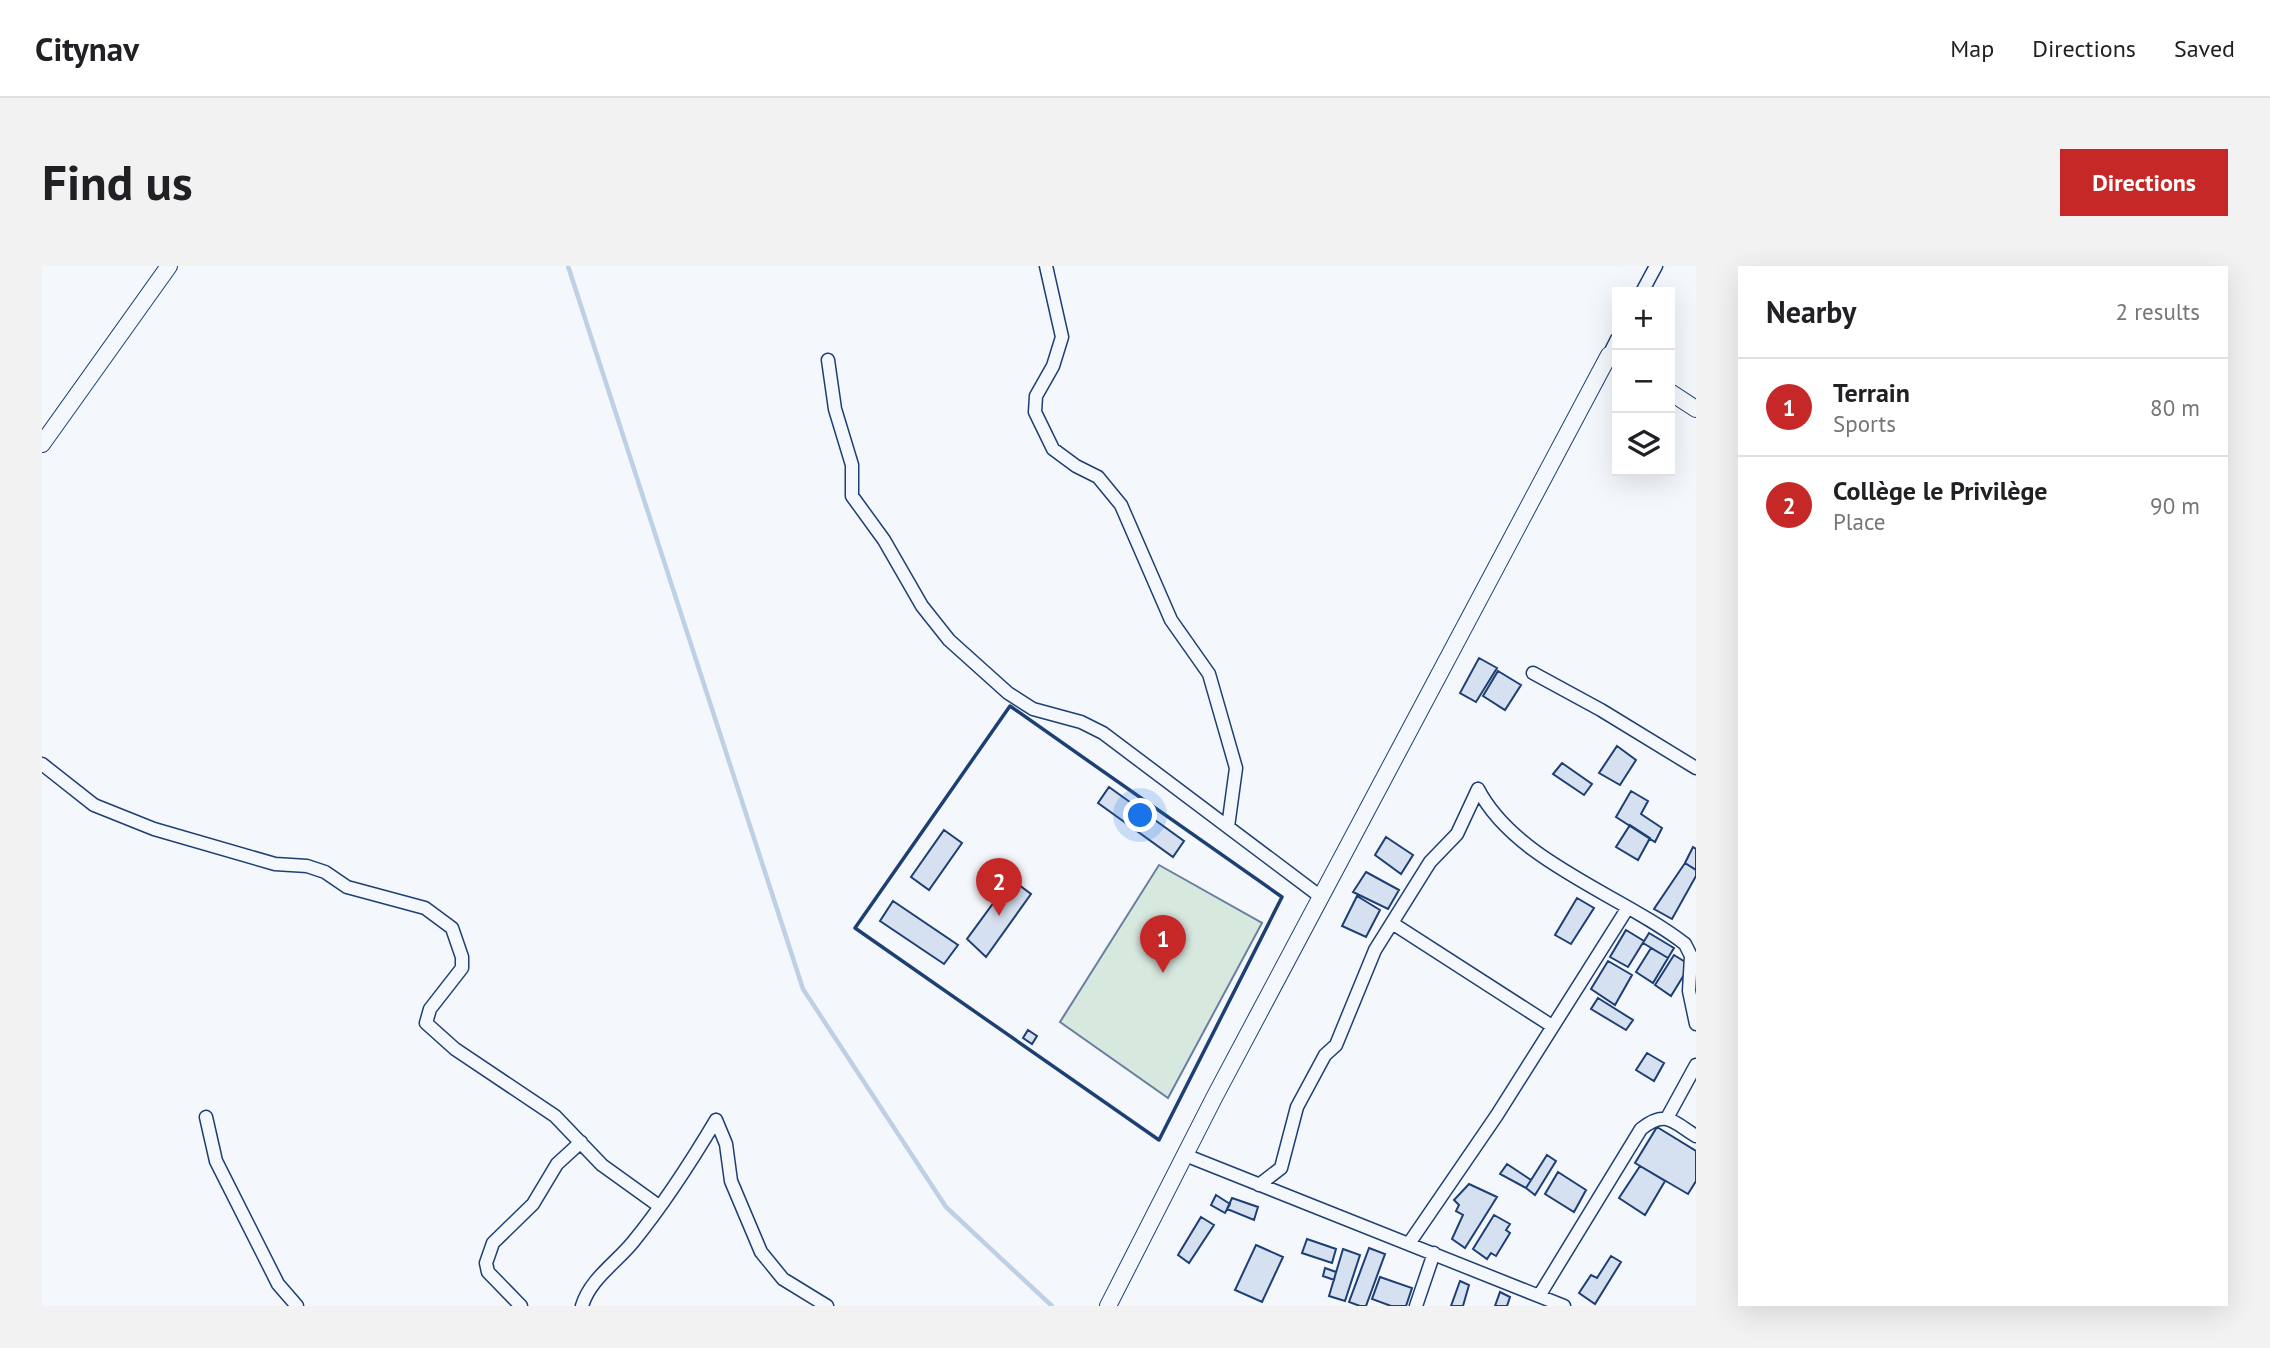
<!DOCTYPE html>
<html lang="en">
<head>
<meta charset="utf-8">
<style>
  :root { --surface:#fff; --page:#f2f2f2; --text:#202124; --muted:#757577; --line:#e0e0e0; --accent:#c62828 }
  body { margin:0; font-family:"PT Sans",sans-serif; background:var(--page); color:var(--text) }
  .controls { position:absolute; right:21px; top:21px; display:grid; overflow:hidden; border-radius:0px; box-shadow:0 7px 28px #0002 }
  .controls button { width:63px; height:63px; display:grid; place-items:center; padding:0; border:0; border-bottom:2px solid var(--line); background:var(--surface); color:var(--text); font:35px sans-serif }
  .you { position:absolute; left:1099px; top:550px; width:24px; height:24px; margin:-18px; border:5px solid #fff; border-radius:50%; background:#1a73e8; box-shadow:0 0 0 10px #1a73e833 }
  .badge { display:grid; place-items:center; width:46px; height:46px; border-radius:50%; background:var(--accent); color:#fff; font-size:23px; font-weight:700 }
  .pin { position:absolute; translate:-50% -58px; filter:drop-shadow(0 2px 4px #0008) }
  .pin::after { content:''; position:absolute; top:37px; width:24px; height:21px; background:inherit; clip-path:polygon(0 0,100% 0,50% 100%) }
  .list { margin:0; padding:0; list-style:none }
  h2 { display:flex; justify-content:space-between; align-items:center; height:91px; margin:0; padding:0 28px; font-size:30px }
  h2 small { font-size:23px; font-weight:400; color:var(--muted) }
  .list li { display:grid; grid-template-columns:46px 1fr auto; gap:21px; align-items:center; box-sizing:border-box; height:98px; padding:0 28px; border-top:2px solid var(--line) }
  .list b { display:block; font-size:26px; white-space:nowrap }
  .list p { margin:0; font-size:23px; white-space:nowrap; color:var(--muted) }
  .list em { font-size:23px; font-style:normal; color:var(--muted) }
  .icon { flex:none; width:38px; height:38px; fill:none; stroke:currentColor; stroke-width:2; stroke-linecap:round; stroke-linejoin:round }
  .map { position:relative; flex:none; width:1654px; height:1040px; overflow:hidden; border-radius:0px }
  header { display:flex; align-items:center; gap:42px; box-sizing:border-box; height:98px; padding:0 35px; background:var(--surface); border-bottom:2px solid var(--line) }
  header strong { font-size:33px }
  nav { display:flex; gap:38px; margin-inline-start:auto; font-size:24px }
  .intro { display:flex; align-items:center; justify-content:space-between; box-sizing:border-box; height:168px; padding:0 42px }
  h1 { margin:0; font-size:49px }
  .button { padding:18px 32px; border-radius:0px; background:var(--accent); color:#fff; font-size:24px; font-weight:700 }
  main { display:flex; gap:42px; padding:0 42px }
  aside { flex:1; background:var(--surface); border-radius:0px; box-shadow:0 7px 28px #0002 }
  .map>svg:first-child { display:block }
  .green { fill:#d7e8df; stroke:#687fa3; stroke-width:2 }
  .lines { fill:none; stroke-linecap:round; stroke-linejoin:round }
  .stream { stroke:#bed0e5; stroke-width:4.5 }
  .building { fill:#d5e0f0; stroke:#1d3f73; stroke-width:2 }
  .minor-casing { stroke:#1d3f73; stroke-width:15 }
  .tertiary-casing { stroke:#1d3f73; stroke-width:18 }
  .minor { stroke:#f4f7fb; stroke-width:12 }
  .tertiary { stroke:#f4f7fb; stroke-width:16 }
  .wall { stroke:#1d3f73; stroke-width:3.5 }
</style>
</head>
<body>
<header>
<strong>Citynav</strong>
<nav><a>Map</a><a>Directions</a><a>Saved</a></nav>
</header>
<div class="intro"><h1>Find us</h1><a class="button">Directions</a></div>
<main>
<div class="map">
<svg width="1654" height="1040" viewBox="0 0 1654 1040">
  <rect width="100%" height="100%" fill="#f4f7fb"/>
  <path class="green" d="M1117,599L1220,657L1126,832L1018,756Z"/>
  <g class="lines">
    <path class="stream" d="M526,0L761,723L904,941L1010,1040"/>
  </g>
  <path class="building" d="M1437,392L1455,402L1434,436L1418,427Z
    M1456,405L1479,419L1463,444L1441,430Z
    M1575,480L1594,494L1578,519L1557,507Z
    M1520,497L1550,518L1542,529L1511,508Z
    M1067,521L1142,575L1131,591L1056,537Z
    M1589,525L1606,535L1599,548L1620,562L1613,576L1574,551Z
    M1588,559L1608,572L1596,594L1574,581Z
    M902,564L920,577L887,624L869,611Z
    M1344,571L1371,589L1359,608L1333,589Z
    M1651,581L1654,583V604L1643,597Z
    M1643,597L1654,604V610L1630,653L1612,643Z
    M1324,606L1357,624L1346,643L1311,626Z
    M969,613L989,628L944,691L925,673Z
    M1315,630L1338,644L1324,671L1300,660Z
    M1535,632L1552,642L1529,678L1513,669Z
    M851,635L916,679L902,698L838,655Z
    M1584,664L1602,675L1586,701L1568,691Z
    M1607,667L1632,682L1626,692L1601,677Z
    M1609,682L1626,692L1611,717L1594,706Z
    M1632,689L1648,699L1629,730L1613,719Z
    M1566,695L1590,709L1573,739L1549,723Z
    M1556,732L1591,754L1584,764L1549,743Z
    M986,764L995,770L990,778L981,772Z
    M1605,787L1622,797L1612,815L1594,804Z
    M1615,861L1654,885V915L1646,928L1593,897Z
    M1505,889L1514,895L1493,929L1484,922Z
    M1465,898L1489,914L1484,922L1458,908Z
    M1598,900L1623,915L1603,949L1577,932Z
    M1516,906L1544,924L1532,946L1503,928Z
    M1427,918L1455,931L1423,982L1410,973L1421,949L1414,945L1417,939L1412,934Z
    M1174,929L1188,938L1183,947L1169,939Z
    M1190,932L1216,941L1212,954L1185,943Z
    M1452,949L1468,958L1464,964L1468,967L1454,990L1449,987L1445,993L1431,983Z
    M1159,951L1172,959L1147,997L1136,989Z
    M1265,973L1294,983L1290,997L1260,987Z
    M1214,979L1241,991L1220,1036L1193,1024Z
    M1327,982L1343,988L1324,1040H1318L1307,1036Z
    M1301,983L1318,989L1303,1035L1287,1030Z
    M1569,990L1579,996L1553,1038L1537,1027L1549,1009L1555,1012Z
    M1283,1002L1294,1006L1292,1014L1281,1010Z
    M1338,1011L1370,1022L1364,1040H1349L1330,1033Z
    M1418,1015L1427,1019L1421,1040H1409Z
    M1458,1026L1468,1031L1465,1040H1453Z"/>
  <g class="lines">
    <defs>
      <path id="minor" d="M1004,0L1020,71L1011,100L994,130L993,146L1011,183L1034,200L1056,211L1079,239L1129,354L1167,408L1194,502L1186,561
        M1600,26L1614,0
        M1567,89L1575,73
        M786,94L793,143L810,199V230L842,274L880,340L907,374L966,427L991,443L1039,456L1061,467L1279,631
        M1491,407L1559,444L1654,502
        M0,498L52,539L112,563L233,598L265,600L283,606L305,621L383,642L410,662L420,691V702L388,743L384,757L413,783L513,850L560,899L617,940
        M1436,523C1474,596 1580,629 1643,678L1649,690L1647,725L1654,758
        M1350,657L1510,760
        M164,851L174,895L236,1018L255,1040
        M1625,852L1654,799
        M674,854L684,878L689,915L719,986L741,1013L785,1040
        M1143,889L1522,1040
        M1217,919L1239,902L1255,841L1283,789L1294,779L1333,684L1388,596L1415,568L1436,523
        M1368,976L1455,849L1585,643
        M1497,1030L1599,863C1624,843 1631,856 1654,870
        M479,1040L446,1006L444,997L451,977L491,938L515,898L539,876
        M540,1040C548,1013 574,997 591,976C622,938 649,896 674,854
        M1374,1040L1392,987"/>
      <path id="tertiary" d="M1628,126L1654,143
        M0,178L127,0
        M1066,1040L1173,830L1567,89L1575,94"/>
    </defs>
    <use href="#minor" class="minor-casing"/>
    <use href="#tertiary" class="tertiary-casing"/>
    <use href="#minor" class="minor"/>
    <use href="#tertiary" class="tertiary"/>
    <path class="wall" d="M968,440L1240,631L1117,874L813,662Z"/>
  </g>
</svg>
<div class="controls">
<button>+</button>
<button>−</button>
<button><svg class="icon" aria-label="layers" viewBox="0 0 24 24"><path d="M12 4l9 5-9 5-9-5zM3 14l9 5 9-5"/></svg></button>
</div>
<div class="you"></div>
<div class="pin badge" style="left:1121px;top:707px">1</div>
<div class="pin badge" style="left:957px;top:650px">2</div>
</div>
<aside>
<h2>Nearby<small>2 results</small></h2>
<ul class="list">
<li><span class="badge">1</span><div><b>Terrain</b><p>Sports</p></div><em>80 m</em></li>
<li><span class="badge">2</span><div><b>Collège le Privilège</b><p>Place</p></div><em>90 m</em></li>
</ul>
</aside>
</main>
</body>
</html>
